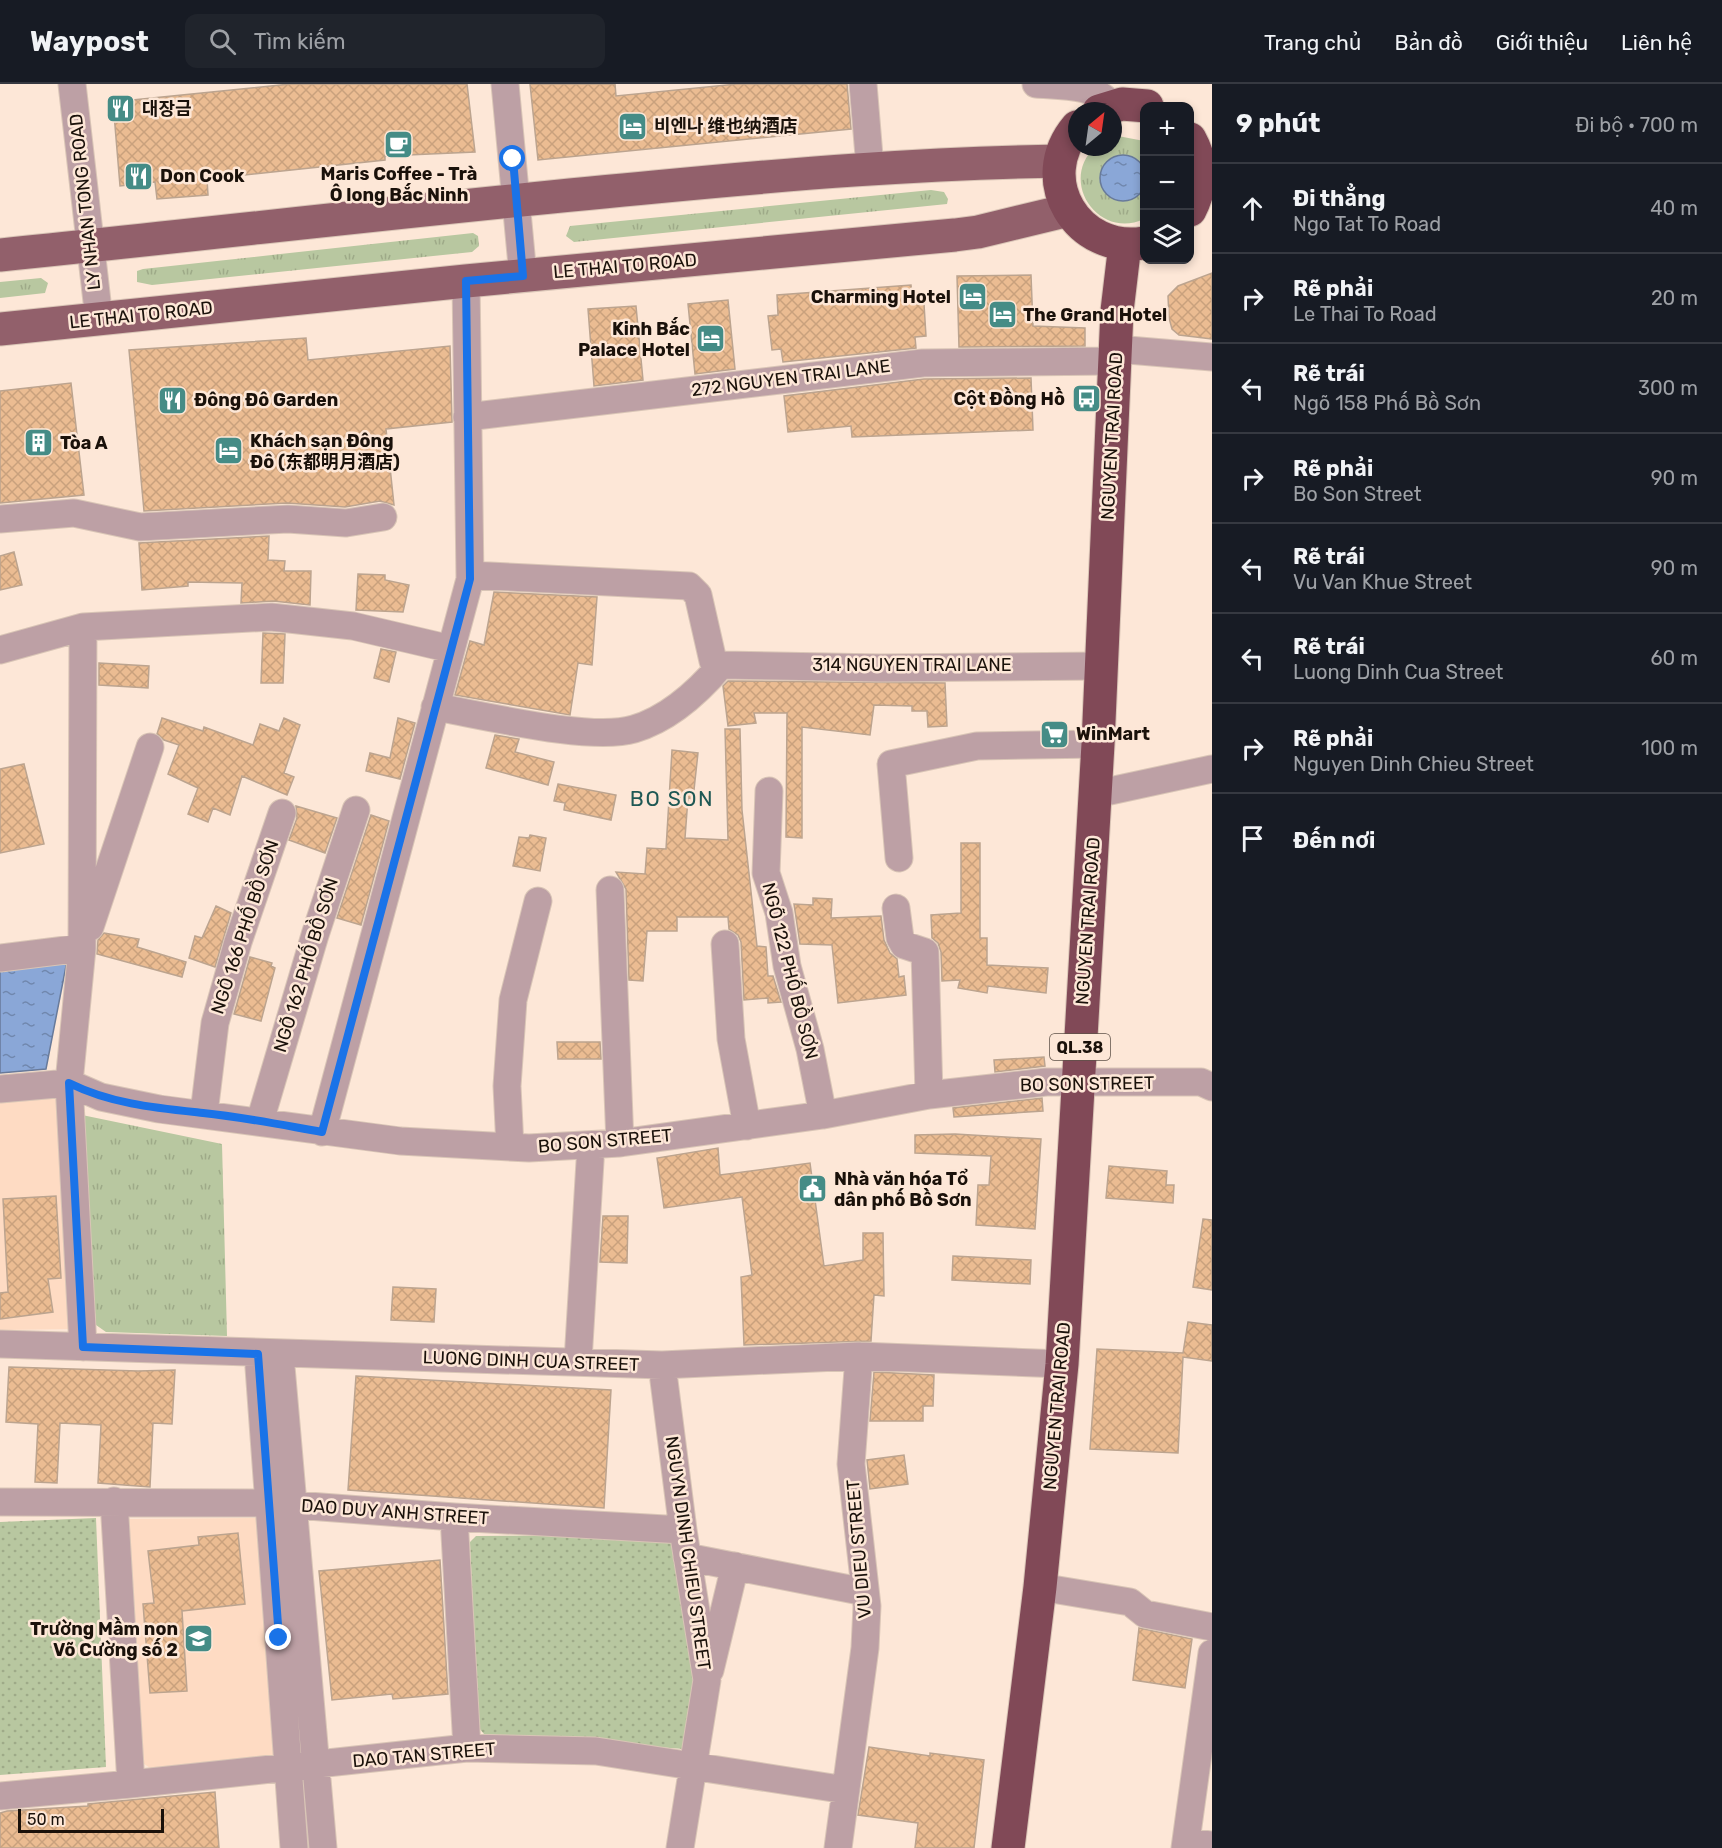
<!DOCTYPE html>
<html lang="vi">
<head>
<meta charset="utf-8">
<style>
  :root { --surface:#171b24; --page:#20242c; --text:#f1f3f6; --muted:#9ea1a6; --line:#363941 }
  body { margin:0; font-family:Rubik,"Noto Sans SC","Noto Sans KR",sans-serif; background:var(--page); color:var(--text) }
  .controls { position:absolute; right:18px; top:18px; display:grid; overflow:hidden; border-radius:12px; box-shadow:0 3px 9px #0003 }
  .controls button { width:54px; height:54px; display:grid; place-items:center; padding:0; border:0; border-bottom:2px solid var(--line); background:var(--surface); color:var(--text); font:30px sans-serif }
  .compass { position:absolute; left:1068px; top:18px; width:54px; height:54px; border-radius:50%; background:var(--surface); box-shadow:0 3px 9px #0003; rotate:29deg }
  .scale { position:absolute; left:18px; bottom:15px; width:146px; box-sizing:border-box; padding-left:6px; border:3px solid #1a110a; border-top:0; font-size:16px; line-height:21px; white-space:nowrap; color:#1a110a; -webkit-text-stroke:4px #fde7d7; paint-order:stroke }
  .stop { position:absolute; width:18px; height:18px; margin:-14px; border:4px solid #1a73e8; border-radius:50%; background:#fff }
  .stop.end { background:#1a73e8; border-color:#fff; box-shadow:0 2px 6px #0008 }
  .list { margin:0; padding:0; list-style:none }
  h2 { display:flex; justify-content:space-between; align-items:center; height:78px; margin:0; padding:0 24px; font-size:26px }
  h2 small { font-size:20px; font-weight:400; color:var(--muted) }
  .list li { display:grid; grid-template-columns:39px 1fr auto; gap:18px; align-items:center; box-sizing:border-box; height:90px; padding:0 24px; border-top:2px solid var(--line) }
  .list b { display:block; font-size:22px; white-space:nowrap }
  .list p { margin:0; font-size:20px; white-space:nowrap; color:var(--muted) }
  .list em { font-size:20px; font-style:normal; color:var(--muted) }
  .icon { flex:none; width:33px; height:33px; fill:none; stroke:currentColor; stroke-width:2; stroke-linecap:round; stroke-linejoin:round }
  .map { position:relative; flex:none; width:1212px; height:1764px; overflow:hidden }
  header { display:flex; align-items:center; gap:36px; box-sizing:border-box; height:84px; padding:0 30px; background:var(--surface); border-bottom:2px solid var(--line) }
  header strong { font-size:28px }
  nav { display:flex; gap:33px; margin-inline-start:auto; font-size:21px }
  .search { width:420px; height:54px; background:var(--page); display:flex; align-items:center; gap:15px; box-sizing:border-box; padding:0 21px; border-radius:12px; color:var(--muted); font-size:22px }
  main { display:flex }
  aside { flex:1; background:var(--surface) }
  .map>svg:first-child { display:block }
  .built { fill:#fedbc3 }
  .grass { fill:url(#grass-tufts) }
  .park { fill:url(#park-dots) }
  .water { fill:url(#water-ripples); stroke:#687a9a; stroke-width:1.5 }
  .building { fill:url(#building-cross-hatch); stroke:#bca48f; stroke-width:1.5 }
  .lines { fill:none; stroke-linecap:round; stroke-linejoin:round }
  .minor-casing { stroke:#d9c5b6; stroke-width:29 }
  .major-casing { stroke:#d9c5b6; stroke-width:35 }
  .highway-casing { stroke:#d9c5b6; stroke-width:35 }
  .minor { stroke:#bda0a5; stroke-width:27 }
  .major { stroke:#92606b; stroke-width:33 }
  .highway { stroke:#814957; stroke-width:33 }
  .route { stroke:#1a73e8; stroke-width:8 }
  .labels { text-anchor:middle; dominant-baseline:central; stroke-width:5; stroke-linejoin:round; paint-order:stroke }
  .shield { fill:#fde7d7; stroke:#5e5148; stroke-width:1.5 }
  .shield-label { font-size:16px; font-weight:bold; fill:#1a110a }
  .poi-label { font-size:18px; font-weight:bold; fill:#1a110a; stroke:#fde7d7; text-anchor:start }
  .street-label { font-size:18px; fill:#1a110a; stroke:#fde7d7 }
  .quarter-label { font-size:21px; letter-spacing:1.5px; fill:#1e5854; stroke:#fde7d7 }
</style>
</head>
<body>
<header>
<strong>Waypost</strong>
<div class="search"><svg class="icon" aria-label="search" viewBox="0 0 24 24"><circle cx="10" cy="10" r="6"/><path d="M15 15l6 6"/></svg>Tìm kiếm</div>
<nav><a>Trang chủ</a><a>Bản đồ</a><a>Giới thiệu</a><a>Liên hệ</a></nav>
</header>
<main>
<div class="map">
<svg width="1212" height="1764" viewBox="0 0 1212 1764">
  <defs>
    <pattern id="grass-tufts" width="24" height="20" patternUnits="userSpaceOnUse" patternTransform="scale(1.5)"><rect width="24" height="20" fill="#b8c7a0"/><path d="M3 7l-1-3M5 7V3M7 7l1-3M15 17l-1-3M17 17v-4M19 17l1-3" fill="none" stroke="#9eaa88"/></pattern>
    <pattern id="park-dots" width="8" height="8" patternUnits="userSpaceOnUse" patternTransform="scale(1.5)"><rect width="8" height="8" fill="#b8c7a0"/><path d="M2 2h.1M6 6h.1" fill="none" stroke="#9eaa88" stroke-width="1.8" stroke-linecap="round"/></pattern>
    <pattern id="water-ripples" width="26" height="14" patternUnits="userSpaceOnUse" patternTransform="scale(1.5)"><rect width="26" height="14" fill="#8aa7d7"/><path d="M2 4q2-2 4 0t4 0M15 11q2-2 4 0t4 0" fill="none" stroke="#7087ad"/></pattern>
    <pattern id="building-cross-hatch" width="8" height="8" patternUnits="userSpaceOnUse" patternTransform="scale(1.5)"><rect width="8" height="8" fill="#ebbc92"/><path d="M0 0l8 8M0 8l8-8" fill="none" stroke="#c9a17d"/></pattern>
  </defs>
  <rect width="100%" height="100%" fill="#fde7d7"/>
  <path class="built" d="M50,1009L62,1020L73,1245L0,1246V1014Z
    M258,1434L277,1675L158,1689L138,1676L124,1435Z"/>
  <path class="grass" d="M1118,52L1144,57V135C1099,156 1058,98 1095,63H1113V53Z
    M931,106L944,108L948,115L947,120L574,158L566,152L570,142Z
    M473,149L478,152L479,162L472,168L152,201L137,198V187L143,185Z
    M41,194L48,199L45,209L0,214V198Z
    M82,1031L222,1060L227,1252L106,1248L96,1241L80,1035Z"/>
  <path class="park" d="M96,1434L106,1683L0,1691V1438Z
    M662,1451L675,1462L702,1592L684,1665L484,1650L478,1643L470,1458L476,1452Z"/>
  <path class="water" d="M1100 94a23 23 0 1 1 46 0a23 23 0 1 1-46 0Z
    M67,877L46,985L0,989V885Z"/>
  <path class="building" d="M290,0H467L475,68L385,72V76L207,95L208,111L157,115L155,98L120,102L113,18Z
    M530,0H615L616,12L737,0H847L851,45L538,76Z
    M1212,189V255L1179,251L1172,245L1169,234L1168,212L1178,202Z
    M1031,191L1033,242L1085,244V262L959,263L957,192Z
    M911,201L913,220H924L926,252L915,253L916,264L783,278L781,265L772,266L768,232L778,231L777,211Z
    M728,216L735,285L695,290L688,220Z
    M636,222L643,296L594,302L588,225Z
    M306,254L308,276L450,262L452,338L386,345L394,421L380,417L345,423L287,419L144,427L129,266Z
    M1031,294L1033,346L852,353L851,342L788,348L784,312L924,295Z
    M71,299L84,411L0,419V307Z
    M269,452L268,476L285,477L284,487H311L310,521L273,517L241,519L242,499L188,498V502L142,506L139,459Z
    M14,468L22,501L0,506V472Z
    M358,490L385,491V496L409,501L403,528L356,526Z
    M494,508L597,513L592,581L578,579L570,631L455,611L470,557L484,561Z
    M263,549L285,550L283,599H261Z
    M381,565L396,568L389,598L374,594Z
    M99,579L149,582L148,604L99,601Z
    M728,597L945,599L947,642L928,643L927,627H912V622L874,621L870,651L802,643V754L786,753L787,629H754L756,639L728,642L723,602Z
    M162,634L203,647L204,643L253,661L260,640L279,647L284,634L300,641L284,689L294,693L287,711L242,692L230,731L213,724L208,738L188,730L198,704L168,690L179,661L164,656L157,650Z
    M398,634L415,639L400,695L366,687L370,669L390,674Z
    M725,645H740L742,726L757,862L766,863L768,892H773L781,918L768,919V914L744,916L741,858L738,851L729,845L728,833H677V847H647L643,897L629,896L626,805L616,788L645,790L647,764L666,765L672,666L698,669L693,715L688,714L685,754L728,756Z
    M495,651L519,655L515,668L554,678L548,701L486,684Z
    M24,680L44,760L0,769V685Z
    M558,700L616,711L611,736L564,726L565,719L554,717Z
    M296,722L337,734L325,769L289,756L297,734Z
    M371,731L389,737L361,841L337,834Z
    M530,751L546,754L540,787L513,782L519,753L529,754Z
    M961,759H980V854H987V881L1048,884L1046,909L988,902L987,909L958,904L960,896L942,897L941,868L938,859L932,854L931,831L961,829Z
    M813,814L832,815L831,834L881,832L884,856L890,869L897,875L899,893L904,892L906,911L838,919L832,861L800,860L794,820L813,821Z
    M216,822L231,829L215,883L189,874L195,852L202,854Z
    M104,849L139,855L137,863L186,878L182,893L97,870L98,856Z
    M250,873L272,879L271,882L275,884L261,937L234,930Z
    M557,958H600L601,975H558Z
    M1044,973L1045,982L995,988L994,976Z
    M1042,1014L1043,1027L954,1033L953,1024Z
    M955,1050L1041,1055L1035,1145L976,1141L978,1101H989L991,1072L915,1069V1051Z
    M718,1064L720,1091L810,1079L824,1182L863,1176V1149H883L884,1212L874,1211L871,1257L744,1261L741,1193L752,1191L742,1113L664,1124L657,1074Z
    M1109,1082L1167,1087L1166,1101H1174L1173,1119L1106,1114Z
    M56,1112L61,1194L48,1195L53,1228L0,1235V1209L8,1208L3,1115Z
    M603,1132H628L627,1179L600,1178Z
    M1203,1135L1212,1136V1206L1193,1203Z
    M953,1172L1031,1176L1030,1200L952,1196Z
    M393,1203L436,1205L434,1238L391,1236Z
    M1188,1238L1212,1241V1277L1183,1273L1178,1369L1090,1365L1097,1265L1183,1269Z
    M9,1283L138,1287L175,1286L172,1340L153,1339L150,1403L98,1399L101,1341L60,1339L57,1399L35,1398L38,1340L6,1338Z
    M874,1288L934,1291L933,1322H923V1337H870Z
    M356,1292L611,1306L604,1424L348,1406Z
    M904,1371L908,1400L870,1405L867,1376Z
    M238,1449L245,1520L182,1527L187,1607L150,1609L143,1520L154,1519L148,1467L199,1461L198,1453Z
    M440,1476L448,1610L393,1615L392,1610L332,1616L319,1487Z
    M1139,1544L1192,1555L1185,1604L1133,1596Z
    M869,1663L930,1672V1669L984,1676L974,1764H915L918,1739L858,1731Z
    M215,1708L219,1764H0V1729L7,1727L88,1722V1720Z"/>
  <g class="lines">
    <defs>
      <path id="minor" d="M72,0L99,235
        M505,0L523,192
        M863,0L870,84
        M1036,0C1063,2 1094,0 1113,22
        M1116,265L1212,273
        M467,333L923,279L1116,277
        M0,435L74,429L140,443L288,435L346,439L383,433
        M470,491L689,502L698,511L713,577L721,581L881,584L1102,582
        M0,566L83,543
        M435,623C483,631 590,658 634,645C668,635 698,608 721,581
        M769,707L766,789L779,829L787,882L810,965L823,1031
        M1096,710L1212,685
        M899,774L891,680L977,662L1098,660
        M610,806L620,1059
        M896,824L900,854L904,861L925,868L929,1011
        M90,843L150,663
        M725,860L731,955L747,1042
        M82,864L83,543L271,533L353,542L451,565
        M0,874L82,864L69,999L83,1263
        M0,1005L69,999L101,1013L159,1025L400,1057L529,1064L620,1059L823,1031L929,1011L1046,998H1201L1212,1003
        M204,1029L215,939L238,858L282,729
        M260,1037L315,851L356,726
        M322,1048L470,495L466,197
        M510,1063L507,1002L513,916L538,817
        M0,1260L662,1281L859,1272L1062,1280
        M258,1270L294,1764
        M280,1271L323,1764
        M578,1277L591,1061
        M662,1281L683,1446L707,1596L680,1764
        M114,1417L131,1700
        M0,1418L268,1419L454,1433L683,1446
        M454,1433L467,1664
        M687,1473L865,1508
        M1040,1503L1130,1518L1145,1530L1212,1543
        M710,1586L735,1482
        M0,1712L131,1700L467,1664L596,1667L846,1706
        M1186,1758L1212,1761
        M838,1764L865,1564L867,1522L851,1380L859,1272
        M1185,1764L1212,1569"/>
      <path id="major" d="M0,171C218,149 436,123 655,103C790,90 924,79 1060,77
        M0,245L466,197L955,151L978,148L1069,126"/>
      <path id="highway" d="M1099,27L1122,20L1147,22
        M1077,43C1032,96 1078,170 1144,159
        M1190,55C1203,78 1202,103 1190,126
        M1008,1764L1040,1503L1062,1280L1098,660L1117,227L1125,160"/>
    </defs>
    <use href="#minor" class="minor-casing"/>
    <use href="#major" class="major-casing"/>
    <use href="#highway" class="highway-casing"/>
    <use href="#minor" class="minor"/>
    <use href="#major" class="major"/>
    <use href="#highway" class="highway"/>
  </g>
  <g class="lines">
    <path class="route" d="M279,1554L258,1270L83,1263L69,999C111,1020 156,1024 203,1029C243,1033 282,1041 322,1048L470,495L466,197L523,192L513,75"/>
  </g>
  <defs>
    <symbol id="restaurant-square" viewBox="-11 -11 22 22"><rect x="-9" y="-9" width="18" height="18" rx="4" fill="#458c86" stroke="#fde7d7"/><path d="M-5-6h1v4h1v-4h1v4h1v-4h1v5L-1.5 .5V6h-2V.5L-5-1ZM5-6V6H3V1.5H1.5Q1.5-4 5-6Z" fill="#fff"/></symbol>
    <symbol id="hotel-square" viewBox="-11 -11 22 22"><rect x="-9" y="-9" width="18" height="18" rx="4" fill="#458c86" stroke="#fde7d7"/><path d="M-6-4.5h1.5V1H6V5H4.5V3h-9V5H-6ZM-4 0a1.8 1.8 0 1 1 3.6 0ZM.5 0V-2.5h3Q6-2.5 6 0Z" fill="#fff"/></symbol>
    <symbol id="cafe-square" viewBox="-11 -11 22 22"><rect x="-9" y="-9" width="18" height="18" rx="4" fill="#458c86" stroke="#fde7d7"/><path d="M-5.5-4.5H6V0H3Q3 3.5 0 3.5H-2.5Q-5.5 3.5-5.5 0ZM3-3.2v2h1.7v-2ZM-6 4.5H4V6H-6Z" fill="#fff"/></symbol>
    <symbol id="bus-square" viewBox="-11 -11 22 22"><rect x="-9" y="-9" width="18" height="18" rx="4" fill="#458c86" stroke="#fde7d7"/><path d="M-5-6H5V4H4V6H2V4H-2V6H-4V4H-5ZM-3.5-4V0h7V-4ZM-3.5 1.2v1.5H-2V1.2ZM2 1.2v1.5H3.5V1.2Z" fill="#fff"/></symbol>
    <symbol id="building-square" viewBox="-11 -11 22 22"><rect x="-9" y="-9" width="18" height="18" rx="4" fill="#458c86" stroke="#fde7d7"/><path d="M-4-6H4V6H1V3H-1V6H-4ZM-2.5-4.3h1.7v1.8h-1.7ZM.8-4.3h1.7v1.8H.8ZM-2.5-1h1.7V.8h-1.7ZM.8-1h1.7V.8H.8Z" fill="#fff"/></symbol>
    <symbol id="supermarket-square" viewBox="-11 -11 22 22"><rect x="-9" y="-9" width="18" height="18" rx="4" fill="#458c86" stroke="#fde7d7"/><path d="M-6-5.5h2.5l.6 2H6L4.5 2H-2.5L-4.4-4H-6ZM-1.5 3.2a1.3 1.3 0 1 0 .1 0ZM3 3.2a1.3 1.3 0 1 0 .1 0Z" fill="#fff"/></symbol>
    <symbol id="civic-square" viewBox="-11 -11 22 22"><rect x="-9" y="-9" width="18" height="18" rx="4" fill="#458c86" stroke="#fde7d7"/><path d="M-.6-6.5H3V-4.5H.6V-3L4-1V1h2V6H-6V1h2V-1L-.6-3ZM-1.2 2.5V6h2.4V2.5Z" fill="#fff"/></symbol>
    <symbol id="school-square" viewBox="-11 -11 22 22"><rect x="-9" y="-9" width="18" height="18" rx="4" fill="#458c86" stroke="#fde7d7"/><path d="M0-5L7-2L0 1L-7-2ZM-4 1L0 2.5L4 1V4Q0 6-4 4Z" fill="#fff"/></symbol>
  </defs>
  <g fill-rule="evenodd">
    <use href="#restaurant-square" x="104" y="8" width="33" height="33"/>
    <use href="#hotel-square" x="616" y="26" width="33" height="33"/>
    <use href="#cafe-square" x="382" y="44" width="33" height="33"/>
    <use href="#restaurant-square" x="122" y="76" width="33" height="33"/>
    <use href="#hotel-square" x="956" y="196" width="33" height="33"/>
    <use href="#hotel-square" x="986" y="214" width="33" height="33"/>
    <use href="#hotel-square" x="694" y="238" width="33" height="33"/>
    <use href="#bus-square" x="1070" y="298" width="33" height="33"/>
    <use href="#restaurant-square" x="156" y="300" width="33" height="33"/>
    <use href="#building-square" x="22" y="342" width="33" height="33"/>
    <use href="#hotel-square" x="212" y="350" width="33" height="33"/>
    <use href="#supermarket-square" x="1038" y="634" width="33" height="33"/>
    <use href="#civic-square" x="796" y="1088" width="33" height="33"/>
    <use href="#school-square" x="182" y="1538" width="33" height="33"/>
  </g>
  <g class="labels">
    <rect class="shield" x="1050" y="950" width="60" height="26" rx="4.5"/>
    <g class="shield-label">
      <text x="1080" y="963">QL.38</text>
    </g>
    <g class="poi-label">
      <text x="142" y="25">대장금</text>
      <text x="654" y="42">비엔나 维也纳酒店</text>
      <text x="399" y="90" text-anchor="middle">Maris Coffee - Trà<tspan x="399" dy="21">Ô long Bắc Ninh</tspan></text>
      <text x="160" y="92">Don Cook</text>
      <text x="951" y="213" text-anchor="end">Charming Hotel</text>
      <text x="1023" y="231">The Grand Hotel</text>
      <text x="690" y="245" text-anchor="end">Kinh Bắc<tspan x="690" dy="21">Palace Hotel</tspan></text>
      <text x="1065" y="315" text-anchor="end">Cột Đồng Hồ</text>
      <text x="194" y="316">Đông Đô Garden</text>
      <text x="250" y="357">Khách sạn Đông<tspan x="250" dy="21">Đô (东都明月酒店)</tspan></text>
      <text x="60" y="359">Tòa A</text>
      <text x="1076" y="650">WinMart</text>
      <text x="834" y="1095">Nhà văn hóa Tổ<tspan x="834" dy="21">dân phố Bồ Sơn</tspan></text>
      <text x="178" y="1545" text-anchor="end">Trường Mầm non<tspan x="178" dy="21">Võ Cường số 2</tspan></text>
    </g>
    <g class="street-label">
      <text transform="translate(85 118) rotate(-96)">LY NHAN TONG ROAD</text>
      <text transform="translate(625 182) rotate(-5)">LE THAI TO ROAD</text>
      <text transform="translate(141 231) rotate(-6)">LE THAI TO ROAD</text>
      <text transform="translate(791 294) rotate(-7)">272 NGUYEN TRAI LANE</text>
      <text transform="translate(1112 352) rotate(-87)">NGUYEN TRAI ROAD</text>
      <text x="912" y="581">314 NGUYEN TRAI LANE</text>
      <text transform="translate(1088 837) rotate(-86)">NGUYEN TRAI ROAD</text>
      <text transform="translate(245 843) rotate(-72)">NGÕ 166 PHỐ BỒ SƠN</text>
      <text transform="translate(306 881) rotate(-73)">NGÕ 162 PHỐ BỒ SƠN</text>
      <text transform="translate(790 887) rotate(76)">NGÕ 122 PHỐ BỒ SƠN</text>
      <text transform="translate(1087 1000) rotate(-1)">BO SON STREET</text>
      <text transform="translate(605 1057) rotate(-5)">BO SON STREET</text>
      <text transform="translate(531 1277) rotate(2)">LUONG DINH CUA STREET</text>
      <text transform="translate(1057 1322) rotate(-85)">NGUYEN TRAI ROAD</text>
      <text transform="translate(395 1428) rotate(4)">DAO DUY ANH STREET</text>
      <text transform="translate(859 1465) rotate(-95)">VU DIEU STREET</text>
      <text transform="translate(688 1469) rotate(82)">NGUYN DINH CHIEU STREET</text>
      <text transform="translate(424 1671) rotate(-5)">DAO TAN STREET</text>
    </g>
    <g class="quarter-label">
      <text x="672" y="714">BO SON</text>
    </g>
  </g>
</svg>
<div class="controls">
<button>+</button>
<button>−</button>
<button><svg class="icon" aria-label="layers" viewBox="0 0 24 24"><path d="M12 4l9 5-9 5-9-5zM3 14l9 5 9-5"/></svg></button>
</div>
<svg class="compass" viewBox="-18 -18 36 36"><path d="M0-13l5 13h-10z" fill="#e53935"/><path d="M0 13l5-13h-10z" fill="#9ea1a6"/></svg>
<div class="scale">50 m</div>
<div class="stop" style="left:513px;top:75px"></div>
<div class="stop end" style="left:279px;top:1554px"></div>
</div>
<aside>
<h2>9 phút<small>Đi bộ · 700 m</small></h2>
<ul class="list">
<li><svg class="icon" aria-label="ahead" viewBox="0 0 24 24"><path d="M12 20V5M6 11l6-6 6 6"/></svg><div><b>Đi thẳng</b><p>Ngo Tat To Road</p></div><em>40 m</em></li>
<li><svg class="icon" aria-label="right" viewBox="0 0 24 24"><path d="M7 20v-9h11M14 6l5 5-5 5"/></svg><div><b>Rẽ phải</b><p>Le Thai To Road</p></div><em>20 m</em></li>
<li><svg class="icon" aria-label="left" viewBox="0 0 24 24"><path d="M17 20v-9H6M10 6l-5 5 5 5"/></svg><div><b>Rẽ trái</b><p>Ngõ 158 Phố Bồ Sơn</p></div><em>300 m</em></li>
<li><svg class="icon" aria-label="right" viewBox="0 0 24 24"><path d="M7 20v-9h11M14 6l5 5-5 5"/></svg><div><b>Rẽ phải</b><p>Bo Son Street</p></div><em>90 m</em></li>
<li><svg class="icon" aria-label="left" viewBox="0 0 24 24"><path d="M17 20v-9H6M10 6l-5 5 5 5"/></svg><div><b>Rẽ trái</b><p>Vu Van Khue Street</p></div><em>90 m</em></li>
<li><svg class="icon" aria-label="left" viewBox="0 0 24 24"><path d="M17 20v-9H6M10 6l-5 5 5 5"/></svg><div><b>Rẽ trái</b><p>Luong Dinh Cua Street</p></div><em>60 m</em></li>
<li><svg class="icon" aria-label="right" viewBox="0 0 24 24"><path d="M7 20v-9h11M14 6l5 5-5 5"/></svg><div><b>Rẽ phải</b><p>Nguyen Dinh Chieu Street</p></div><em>100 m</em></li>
<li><svg class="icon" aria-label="arrive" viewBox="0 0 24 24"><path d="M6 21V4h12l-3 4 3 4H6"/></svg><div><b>Đến nơi</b></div></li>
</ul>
</aside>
</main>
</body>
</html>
